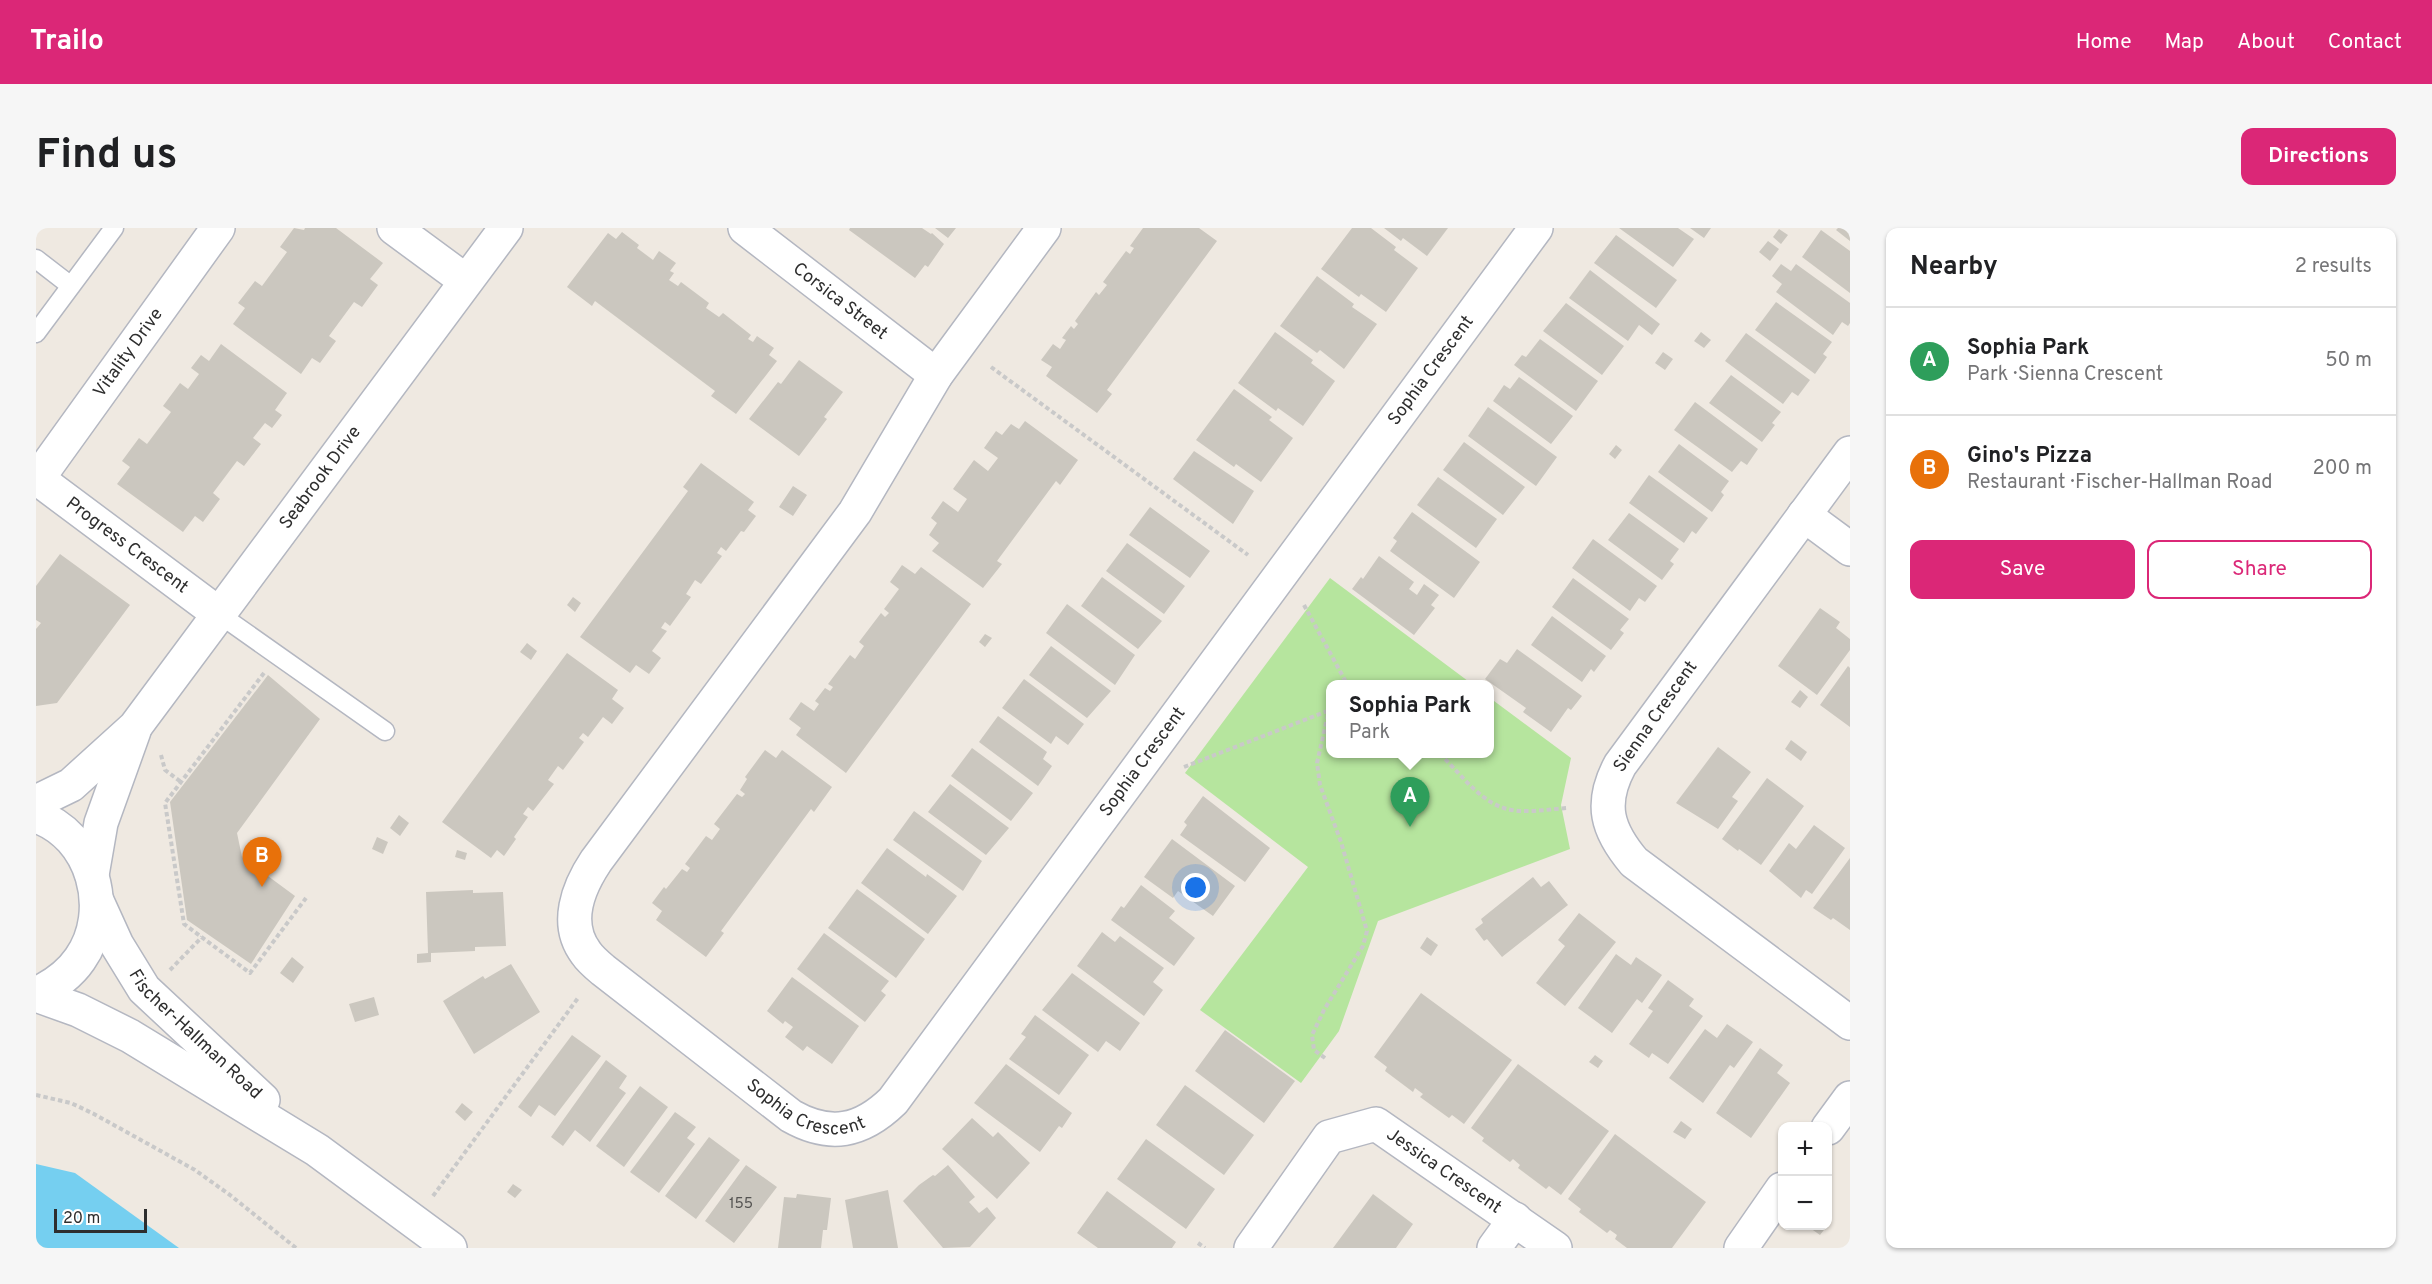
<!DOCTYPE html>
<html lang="en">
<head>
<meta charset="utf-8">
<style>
  :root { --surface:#fff; --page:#f6f6f6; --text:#202124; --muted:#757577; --line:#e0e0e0; --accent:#db2777 }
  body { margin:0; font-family:Overpass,sans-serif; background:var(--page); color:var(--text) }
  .controls { position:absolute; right:18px; bottom:18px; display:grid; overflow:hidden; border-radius:12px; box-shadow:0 2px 4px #0004 }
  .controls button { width:54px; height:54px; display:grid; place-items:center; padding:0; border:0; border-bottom:2px solid var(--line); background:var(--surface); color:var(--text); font:30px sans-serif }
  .scale { position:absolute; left:18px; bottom:15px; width:93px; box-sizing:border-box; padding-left:6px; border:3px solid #2e2e2e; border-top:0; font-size:16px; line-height:21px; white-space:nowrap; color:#2e2e2e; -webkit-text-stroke:4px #fff; paint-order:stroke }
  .you { position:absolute; left:1160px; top:660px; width:21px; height:21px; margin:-15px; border:4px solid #fff; border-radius:50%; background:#1a73e8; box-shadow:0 0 0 9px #1a73e833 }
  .badge { display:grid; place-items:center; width:39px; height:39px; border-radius:50%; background:var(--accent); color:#fff; font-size:20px; font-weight:700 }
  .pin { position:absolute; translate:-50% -50px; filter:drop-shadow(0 2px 3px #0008) }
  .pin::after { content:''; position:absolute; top:32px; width:21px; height:18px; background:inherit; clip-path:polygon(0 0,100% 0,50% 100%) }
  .popup { position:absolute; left:1290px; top:452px; width:168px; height:78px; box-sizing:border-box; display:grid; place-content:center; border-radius:12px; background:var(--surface); filter:drop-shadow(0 2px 4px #0005); font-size:20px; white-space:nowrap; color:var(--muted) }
  .popup b { font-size:22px; color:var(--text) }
  .popup::after { content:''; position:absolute; left:50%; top:100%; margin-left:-12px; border:12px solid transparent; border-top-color:var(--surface) }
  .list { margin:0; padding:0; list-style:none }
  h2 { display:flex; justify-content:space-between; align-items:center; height:78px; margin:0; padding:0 24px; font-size:26px }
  h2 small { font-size:20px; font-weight:400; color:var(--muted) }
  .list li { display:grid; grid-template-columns:39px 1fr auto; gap:18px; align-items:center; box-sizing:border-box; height:108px; padding:0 24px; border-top:2px solid var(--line) }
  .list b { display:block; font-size:22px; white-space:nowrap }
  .list p { margin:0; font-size:20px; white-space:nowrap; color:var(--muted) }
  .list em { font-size:20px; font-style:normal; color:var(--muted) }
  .actions { display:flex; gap:12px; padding:18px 24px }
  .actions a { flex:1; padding:14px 0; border:2px solid var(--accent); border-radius:12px; text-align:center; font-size:21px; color:var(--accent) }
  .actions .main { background:var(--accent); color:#fff }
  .map { position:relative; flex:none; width:1814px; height:1020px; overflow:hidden; border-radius:12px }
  header { display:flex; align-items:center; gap:36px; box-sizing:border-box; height:84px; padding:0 30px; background:var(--accent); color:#fff }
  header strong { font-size:28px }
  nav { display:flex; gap:33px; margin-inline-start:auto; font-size:21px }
  .intro { display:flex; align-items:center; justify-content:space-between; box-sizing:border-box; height:144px; padding:0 36px }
  h1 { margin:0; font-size:42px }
  .button { padding:15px 27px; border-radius:12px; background:var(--accent); color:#fff; font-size:21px; font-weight:700 }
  main { display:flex; gap:36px; padding:0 36px }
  aside { flex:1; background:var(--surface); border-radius:12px; box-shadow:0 2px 4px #0004 }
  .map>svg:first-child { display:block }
  .green { fill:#b6e59e }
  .water { fill:#75cff0 }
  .building { fill:#cbc7bf }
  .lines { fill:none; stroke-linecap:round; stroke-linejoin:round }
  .lane-casing { stroke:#b4b7c1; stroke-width:21 }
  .street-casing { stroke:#b4b7c1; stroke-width:36 }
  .secondary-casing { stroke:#b4b7c1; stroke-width:36 }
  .path { stroke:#c9c9c9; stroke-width:4; stroke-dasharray:4.5 3; stroke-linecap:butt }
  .lane { stroke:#fff; stroke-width:18 }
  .street { stroke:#fff; stroke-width:33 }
  .secondary { stroke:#fff; stroke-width:33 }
  .labels { text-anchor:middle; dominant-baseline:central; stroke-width:4.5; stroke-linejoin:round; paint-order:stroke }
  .number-label { font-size:15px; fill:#555452 }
  .street-label { font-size:18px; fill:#2e2e2e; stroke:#fff }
</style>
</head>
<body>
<header>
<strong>Trailo</strong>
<nav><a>Home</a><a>Map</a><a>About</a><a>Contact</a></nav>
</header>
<div class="intro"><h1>Find us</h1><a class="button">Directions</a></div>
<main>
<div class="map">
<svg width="1814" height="1020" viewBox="0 0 1814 1020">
  <rect width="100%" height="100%" fill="#efe9e1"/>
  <path class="green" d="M1294,350L1436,456H1294V526H1454V470L1535,530L1525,577L1534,621L1342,693L1303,803L1265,855L1164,782L1272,639L1149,545Z"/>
  <path class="water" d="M0,936L39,945L143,1020H0Z"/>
  <path class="building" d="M258,0L268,2L269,0H300L347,35L334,51L342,57L326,79L318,74L293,108L300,113L284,135L276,130L265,146L197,96L209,80L202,75L219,53L226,58L251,24L244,19Z
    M814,0H886L895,6L896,5L908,16L892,39L889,37L879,50L813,2Z
    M899,0H920L912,10Z
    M1107,0H1163L1181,13L1071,162L1076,166L1061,185L1010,148L1016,139L1005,132L1017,116L1024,121L1030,112L1026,110L1035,98L1038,101L1042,96L1039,93L1060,64L1063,67L1071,57L1067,54L1090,23L1094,26L1098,20L1094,18Z
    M1316,0H1335L1360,19L1358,22L1382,40L1350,84L1325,66L1323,69L1285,41Z
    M1348,0H1412L1391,28L1367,10L1365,13Z
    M1583,0H1642L1658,11L1637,39Z
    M1654,0H1675L1668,10Z
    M1802,0H1814V13L1800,2Z
    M1743,1L1752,7L1745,16L1737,9Z
    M1785,2L1814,23V65L1766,29Z
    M586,4L603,17L601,20L617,32L623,23L640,35L634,43L638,45L633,52L642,58L645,54L673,75L670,80L683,89L687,85L715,107L712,111L717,114L721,108L738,120L733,127L741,133L700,186L675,168L679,163L559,73L556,78L531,59L572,5L580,11Z
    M1580,7L1641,52L1620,80L1558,35Z
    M1732,13L1743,21L1734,33L1723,24Z
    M1745,36L1755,43L1760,36L1814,75V95L1812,98L1806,94L1797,107L1740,64L1746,56L1736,48Z
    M1554,42L1624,96L1616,107L1603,97L1592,113L1533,70Z
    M1281,48L1318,76L1316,79L1341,96L1308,141L1284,122L1281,125L1244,98Z
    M1740,74L1796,114L1787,126L1791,129L1779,146L1719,102Z
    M1530,75L1588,118L1566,147L1507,103Z
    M1239,104L1277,132L1275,135L1299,153L1267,198L1242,180L1240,183L1202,155Z
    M1665,104L1675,112L1668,120L1658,113Z
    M1710,105L1774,152L1762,168L1756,164L1747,176L1689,133Z
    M1504,111L1562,153L1540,183L1478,137L1486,127L1490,129Z
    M185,116L251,165L239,182L246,187L236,200L229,195L217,210L225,216L208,238L201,233L177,265L184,271L167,294L159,288L147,304L81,256L94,239L86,233L103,210L111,216L135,184L127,178L144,155L152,161L163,146L155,140L165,127L173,133Z
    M1627,124L1637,131L1629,142L1619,135Z
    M763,132L807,164L788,189L791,191L763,228L713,191L742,154L745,156Z
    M1695,147L1745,184L1736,195L1739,197L1726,214L1673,175Z
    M1483,149L1537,188L1515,216L1457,173L1468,157L1474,161Z
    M1198,161L1236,189L1233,192L1257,210L1225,254L1200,236L1198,239L1160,212Z
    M1659,174L1722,221L1711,237L1705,233L1696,244L1638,202Z
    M1452,179L1521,229L1500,258L1432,208Z
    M989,193L1042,232L1024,257L1020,253L961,333L966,336L947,360L896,323L903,315L893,307L901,295L895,290L907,273L922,284L931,271L917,261L938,232L952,243L962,230L948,220L960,203L966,207L975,196L983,201Z
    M1428,214L1489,259L1467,287L1407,242Z
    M1643,216L1693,253L1685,264L1688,267L1676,284L1622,244Z
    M1580,217L1586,222L1579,231L1573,226Z
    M1158,223L1218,263L1197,296L1137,251Z
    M665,235L718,274L712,282L720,288L708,304L705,303L690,323L685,319L681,325L686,328L665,356L659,352L650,366L655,369L634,398L629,394L625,400L631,403L616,423L625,430L613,446L600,437L594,445L544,409L652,263L647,259Z
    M1613,247L1672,290L1660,306L1656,303L1648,315L1593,275Z
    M1402,249L1461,291L1440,320L1381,277Z
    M757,258L771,267L757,288L743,279Z
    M1114,279L1174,323L1154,350L1093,307Z
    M1376,284L1444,334L1418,370L1354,323L1361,313L1357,310Z
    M1593,285L1643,321L1634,333L1638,336L1626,352L1572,312Z
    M1557,311L1621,358L1609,374L1603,370L1594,383L1536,340Z
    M1091,315L1149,358L1128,386L1070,343Z
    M24,326L94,377L21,475L0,478V401L5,395L0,392V358Z
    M1343,328L1378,354L1373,361L1381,367L1388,356L1403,367L1395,377L1399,380L1378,407L1316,361L1325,349L1327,351Z
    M866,337L879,346L885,339L935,376L810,545L760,507L765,500L753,491L765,474L778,483L783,476L779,473L789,460L794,463L797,459L792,456L814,427L819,431L828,418L823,414L845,385L849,389L853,385L848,381L863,361L854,354Z
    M1066,349L1126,393L1102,421L1045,378Z
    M1537,350L1593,391L1584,402L1588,405L1575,422L1516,379Z
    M537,369L545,375L539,384L531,377Z
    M1031,376L1099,427L1079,457L1010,405Z
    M1784,380L1804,394L1800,400L1814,411V422L1781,467L1742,438Z
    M1516,388L1570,428L1558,444L1555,441L1546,454L1495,417Z
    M949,406L956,410L949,419L943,414Z
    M491,415L501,423L495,432L484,424Z
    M1015,418L1075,463L1051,490L993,447Z
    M1481,421L1546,468L1535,482L1532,480L1515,504L1487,484L1490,480L1449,451L1464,431L1471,435Z
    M531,425L582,462L576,471L588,480L576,496L567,489L552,509L547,505L543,510L548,514L527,542L522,538L512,552L518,556L497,583L492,579L487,586L492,589L478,609L480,611L468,628L461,622L455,630L406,594Z
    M1812,438L1814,440V499L1784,477Z
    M232,447L284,491L201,605L206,629L259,668L215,736L151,692L134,574Z
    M988,451L1048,496L1032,517L1020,508L1015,516L966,480Z
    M1764,462L1772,469L1764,480L1755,474Z
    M962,488L1011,524L1007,531L1016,538L1002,558L943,514Z
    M1755,512L1771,524L1765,533L1749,521Z
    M1682,519L1715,544L1696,569L1702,573L1682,601L1640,575Z
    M936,520L997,565L975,593L915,548Z
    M729,522L740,530L746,522L796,559L778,584L775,581L685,703L688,705L670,729L620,692L626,683L616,675L628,659L630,661L646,641L651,644L654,640L649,636L670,608L676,612L684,601L678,596L701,566L706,569L709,566L704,562L711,551L709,549Z
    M1731,550L1768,578L1725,637L1703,621L1702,623L1686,611Z
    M914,556L973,600L950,627L892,584Z
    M1167,568L1234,620L1209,654L1144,607L1151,597L1148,594Z
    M878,583L946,633L927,663L857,612Z
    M363,587L373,595L364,608L354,600Z
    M1778,597L1809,620L1776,666L1770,662L1765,670L1733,643L1753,615L1760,621Z
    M341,609L352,614L347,626L336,621Z
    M1136,611L1199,658L1177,688L1142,663L1137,670L1108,649Z
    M851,620L890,649L891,646L921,668L892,706L825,655Z
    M421,622L431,625L429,632L419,629Z
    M1814,630V702L1797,690L1795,692L1777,680Z
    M1497,649L1505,659L1513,653L1532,677L1466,729L1451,711L1448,713L1439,701L1447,695L1445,691Z
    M1105,657L1139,683L1133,690L1159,710L1138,738L1075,692L1085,678L1088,680Z
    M821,661L889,711L860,750L792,700Z
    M437,662V665L467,664L470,718L439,719V723L395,725V734L381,735V726L392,725L390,664Z
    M1543,685L1580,714L1529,778L1500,755L1529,718L1522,712Z
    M1066,704L1079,714L1084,708L1128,740L1117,754L1127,762L1108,788L1041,738Z
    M788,705L853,753L845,763L850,767L829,794L761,741Z
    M1391,709L1402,717L1395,728L1384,720Z
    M1580,726L1595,737L1600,729L1626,747L1606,775L1601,771L1576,805L1542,780Z
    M256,729L268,739L257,755L244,745Z
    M475,736L504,784L438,826L407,773L447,748L449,751Z
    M1036,745L1104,795L1084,823L1070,813L1062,824L1006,782Z
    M756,749L823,798L796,836L771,818L767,823L749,809L757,799L749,793L747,796L731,783Z
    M1632,752L1658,771L1653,778L1667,788L1632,836L1616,825L1613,830L1593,816L1617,783L1612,780Z
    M1385,765L1476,832L1428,896L1416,887L1413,890L1384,869L1387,866L1379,860L1377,864L1349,843L1351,839L1338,829Z
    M338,769L343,787L319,794L313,776Z
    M999,787L1053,827L1023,867L973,831L990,809L985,806Z
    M1691,796L1717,814L1698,840L1694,837L1667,875L1633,850L1669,801L1681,810Z
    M1189,802L1259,853L1228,895L1159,843Z
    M536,807L565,828L519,888L503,877L495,889L482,879Z
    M1724,820L1747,837L1741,845L1754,855L1715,910L1680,885Z
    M1559,827L1567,833L1562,840L1553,834Z
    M570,832L591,848L583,860L590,865L554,914L539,902L527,918L515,909Z
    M970,836L1036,885L1026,900L1023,898L1004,924L938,875Z
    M1482,836L1573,903L1525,967L1513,958L1510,961L1482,940L1484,937L1477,931L1474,934L1446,913L1448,910L1435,900Z
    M1149,857L1218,907L1188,947L1120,897Z
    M604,858L632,879L588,939L560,918Z
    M426,875L437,884L429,893L419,884Z
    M639,884L660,899L651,910L659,916L623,965L594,944Z
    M936,890L957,909L962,904L994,935L961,971L906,921Z
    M1645,893L1656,901L1649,911L1637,904Z
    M1579,906L1670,974L1636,1020H1591L1579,1011L1581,1007L1574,1002L1571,1005L1543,984L1545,981L1532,971Z
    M673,909L704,932L660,991L629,968Z
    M1110,911L1179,961L1150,1001L1081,951Z
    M710,937L741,959L698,1015L669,993Z
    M912,937L939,969L933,974L943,985L951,979L960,990L934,1019L907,1020L867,973L883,957L897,947L899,948Z
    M477,956L486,962L479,970L471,964Z
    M852,962L862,1020H817L809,972Z
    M1071,963L1140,1014L1136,1020H1062L1041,1005Z
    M761,966L795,970L791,1002H787L785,1020H742L748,969L760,970Z
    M1337,966L1377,996L1360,1020H1297Z
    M1776,998H1791L1784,1007L1774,1000Z"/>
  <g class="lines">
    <defs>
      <path id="lane" d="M0,31L35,58
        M0,105L78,0
        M183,386L349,503"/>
      <g id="street">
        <path d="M358,0L430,53"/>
        <path id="s1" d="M709,0L900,147"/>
        <path id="s2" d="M1008,0L900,147L819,284L560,633C542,660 528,696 550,725C554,731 561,737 567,742L755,888C794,910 825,904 857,873L1500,0"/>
        <path d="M1814,225L1584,537C1563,576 1571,602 1598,634L1814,795"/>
        <path id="s3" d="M2,251L183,386"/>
        <path id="s4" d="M0,253L182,0"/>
        <path d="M1768,287L1814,321"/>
        <path id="s5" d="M0,574L35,557L99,499L470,0"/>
        <path d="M56,647L65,595L98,503"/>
        <path d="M1792,900L1814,870"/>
        <path id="s6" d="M1215,1020L1293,909L1340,896L1519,1020"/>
        <path d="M1458,1020L1479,991"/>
        <path d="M1705,1020L1746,961"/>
      </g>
      <g id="secondary">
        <path d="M0,588C57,607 78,683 44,731C33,747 17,758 0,766"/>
        <path id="s7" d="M61,673L81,717L108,761L227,872"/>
        <path d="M0,767L42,782L94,808L281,922L414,1020"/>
      </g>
    </defs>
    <use href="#lane" class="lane-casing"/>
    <use href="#street" class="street-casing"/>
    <use href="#secondary" class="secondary-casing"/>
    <path class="path" d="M955,139L1212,327
      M1268,377L1311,456
      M228,445L129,575L148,696L214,745L270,670
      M1404,526C1422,543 1441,570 1465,579C1485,587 1511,581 1532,580
      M125,527L129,542L145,554
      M1148,539L1294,482
      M134,742L166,709
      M1289,830L1278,822L1276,807L1288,782L1327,718L1331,703L1305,614L1284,557L1281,535L1293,482
      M0,867L35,875L58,886L159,942L194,967L260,1020
      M397,968L542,770
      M1162,1015L1169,1020"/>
    <use href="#lane" class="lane"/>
    <use href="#street" class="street"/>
    <use href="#secondary" class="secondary"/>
  </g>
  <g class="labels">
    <g class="number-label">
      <text x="705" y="976">155</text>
    </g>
    <g class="street-label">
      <text stroke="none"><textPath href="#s1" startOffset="120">Corsica Street</textPath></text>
      <text stroke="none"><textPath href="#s4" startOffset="158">Vitality Drive</textPath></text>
      <text stroke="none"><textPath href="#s2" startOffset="2157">Sophia Crescent</textPath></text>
      <text stroke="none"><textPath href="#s5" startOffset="436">Seabrook Drive</textPath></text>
      <text stroke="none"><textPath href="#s3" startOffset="111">Progress Crescent</textPath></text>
      <text transform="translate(1620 489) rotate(-55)">Sienna Crescent</text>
      <text stroke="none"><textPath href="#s2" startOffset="1671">Sophia Crescent</textPath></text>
      <text stroke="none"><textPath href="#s7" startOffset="168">Fischer-Hallman Road</textPath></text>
      <text stroke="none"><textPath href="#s2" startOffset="1149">Sophia Crescent</textPath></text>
      <text stroke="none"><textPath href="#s6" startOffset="267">Jessica Crescent</textPath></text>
    </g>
  </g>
</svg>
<div class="controls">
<button>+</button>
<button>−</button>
</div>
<div class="scale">20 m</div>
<div class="you"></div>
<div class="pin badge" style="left:1374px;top:599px;background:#2e9e5b">A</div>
<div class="popup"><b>Sophia Park</b>Park</div>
<div class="pin badge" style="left:226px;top:659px;background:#e8710a">B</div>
</div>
<aside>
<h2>Nearby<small>2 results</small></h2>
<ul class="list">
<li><span class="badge" style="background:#2e9e5b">A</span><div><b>Sophia Park</b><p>Park · Sienna Crescent</p></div><em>50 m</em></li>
<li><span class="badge" style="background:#e8710a">B</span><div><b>Gino's Pizza</b><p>Restaurant · Fischer-Hallman Road</p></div><em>200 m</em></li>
</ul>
<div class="actions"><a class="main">Save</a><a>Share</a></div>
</aside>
</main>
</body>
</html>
